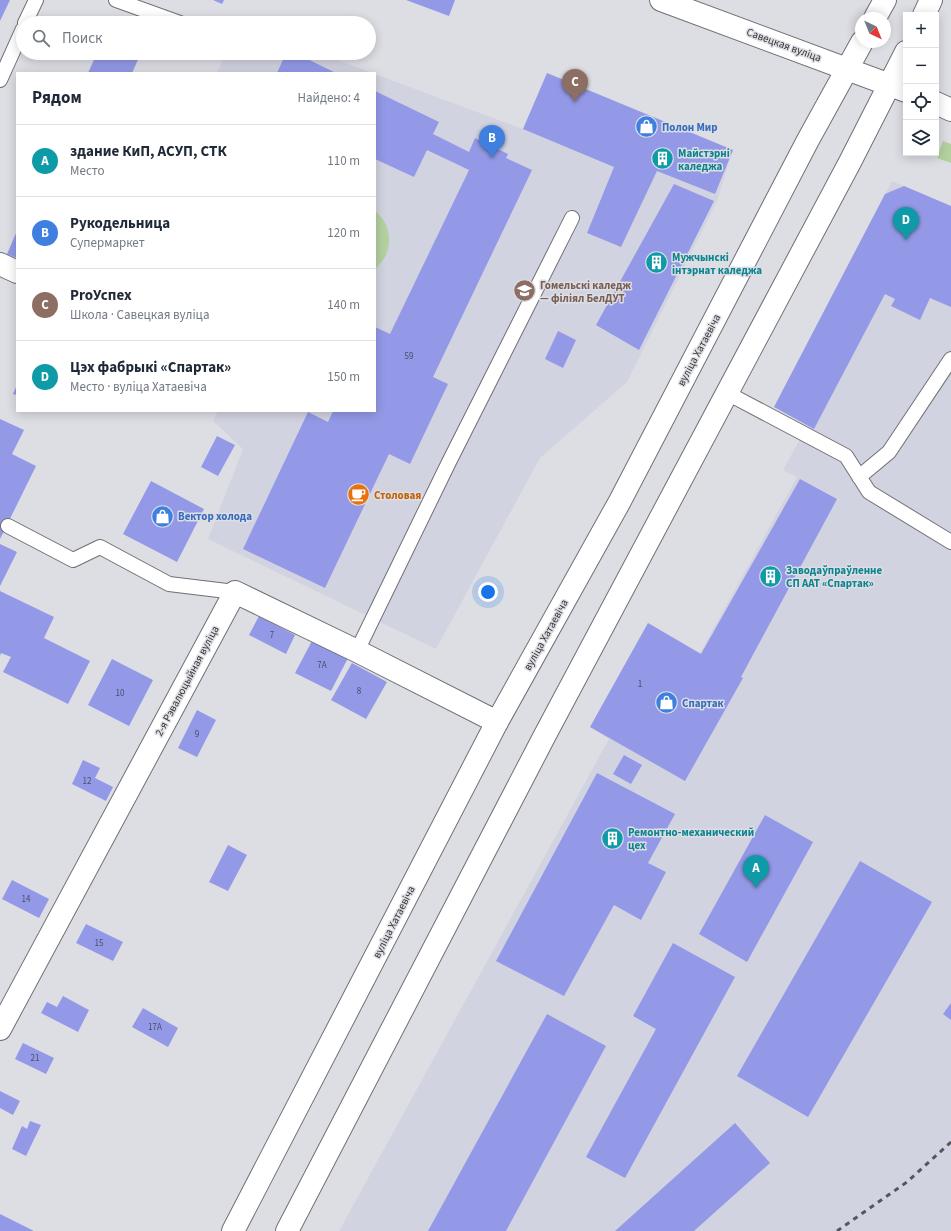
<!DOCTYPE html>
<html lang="ru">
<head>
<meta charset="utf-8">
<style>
  :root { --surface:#fff; --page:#f2f2f3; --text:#1f2937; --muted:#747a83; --line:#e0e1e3; --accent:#966316 }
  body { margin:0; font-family:"Source Sans 3",sans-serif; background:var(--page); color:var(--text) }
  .controls { position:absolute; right:12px; top:12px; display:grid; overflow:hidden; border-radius:0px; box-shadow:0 2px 10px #0003 }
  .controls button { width:36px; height:36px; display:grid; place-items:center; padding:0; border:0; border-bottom:1px solid var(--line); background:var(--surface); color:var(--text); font:20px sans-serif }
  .compass { position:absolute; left:855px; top:12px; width:36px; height:36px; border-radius:50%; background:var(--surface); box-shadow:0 2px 10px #0003; rotate:137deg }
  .you { position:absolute; left:488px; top:592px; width:14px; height:14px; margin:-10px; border:3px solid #fff; border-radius:50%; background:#1a73e8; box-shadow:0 0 0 6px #1a73e833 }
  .badge { display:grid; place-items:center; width:26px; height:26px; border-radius:50%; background:var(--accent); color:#fff; font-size:13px; font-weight:700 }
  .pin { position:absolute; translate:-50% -33px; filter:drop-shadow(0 1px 2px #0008) }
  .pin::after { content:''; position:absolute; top:21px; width:14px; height:12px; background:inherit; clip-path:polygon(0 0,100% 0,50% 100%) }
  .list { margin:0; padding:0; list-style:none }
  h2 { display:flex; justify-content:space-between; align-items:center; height:52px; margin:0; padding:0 16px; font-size:17px }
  h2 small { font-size:13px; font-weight:400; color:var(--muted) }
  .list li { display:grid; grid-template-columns:26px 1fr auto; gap:12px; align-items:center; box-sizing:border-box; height:72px; padding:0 16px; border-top:1px solid var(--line) }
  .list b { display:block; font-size:15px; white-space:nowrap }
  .list p { margin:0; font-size:13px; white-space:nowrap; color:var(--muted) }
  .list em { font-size:13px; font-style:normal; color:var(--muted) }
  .icon { flex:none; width:22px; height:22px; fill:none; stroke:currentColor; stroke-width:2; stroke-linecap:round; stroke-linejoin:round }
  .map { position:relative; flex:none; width:951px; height:1231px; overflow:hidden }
  .search { position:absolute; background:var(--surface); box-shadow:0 2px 10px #0003; left:16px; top:16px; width:360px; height:44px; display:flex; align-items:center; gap:10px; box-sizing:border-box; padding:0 14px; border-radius:22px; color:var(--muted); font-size:15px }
  .panel { position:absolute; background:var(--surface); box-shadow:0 2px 10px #0003; left:16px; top:72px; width:360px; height:340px; border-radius:0px }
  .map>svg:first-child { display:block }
  .built { fill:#d2d3e0 }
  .green { fill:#b3d19f }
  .building { fill:#9399e7 }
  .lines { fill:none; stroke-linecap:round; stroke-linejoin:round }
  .lane-casing { stroke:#6f7075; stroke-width:16 }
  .street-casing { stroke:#6f7075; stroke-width:24 }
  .primary-casing { stroke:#6f7075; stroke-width:24 }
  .lane { stroke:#fff; stroke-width:14 }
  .street { stroke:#fff; stroke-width:22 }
  .primary { stroke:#fff; stroke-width:22 }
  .rail { stroke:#56565a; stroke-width:3; stroke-dasharray:5 5; stroke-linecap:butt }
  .labels { text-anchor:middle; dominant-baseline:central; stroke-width:3; stroke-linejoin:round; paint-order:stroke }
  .number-label { font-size:9px; fill:#4c4e64 }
  .street-label { font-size:11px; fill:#353538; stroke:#dddee4 }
  .shop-label { font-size:11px; font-weight:bold; fill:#366cbe; stroke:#dddee4; text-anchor:start }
  .culture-label { font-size:11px; font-weight:bold; fill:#0d838f; stroke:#dddee4; text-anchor:start }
  .education-label { font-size:11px; font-weight:bold; fill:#785e54; stroke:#dddee4; text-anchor:start }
  .food-label { font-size:11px; font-weight:bold; fill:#c56008; stroke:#dddee4; text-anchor:start }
</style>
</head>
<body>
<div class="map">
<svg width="951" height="1231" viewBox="0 0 951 1231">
  <rect width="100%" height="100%" fill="#dddee4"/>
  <path class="built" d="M226,53H318L372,73H217Z
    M547,73L733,150L717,201L627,382L540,458L436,649L208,539L243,449L213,421L218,411H375V74L523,129Z
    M892,181L951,206V1231H339L609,739L590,727L648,623L700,653L797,477L783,470L807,426L774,407Z"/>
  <path class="green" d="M943,141L951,144V163L937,158Z
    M375,211C394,226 394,253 375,269Z"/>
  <path class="building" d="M0,0H10L0,21Z
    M213,0H224L222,4Z
    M406,0H455L449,16Z
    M97,53H141L132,73H88Z
    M286,53H295L336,73H277Z
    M547,73L733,150L715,194L657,171L621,247L587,233L614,167L523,129Z
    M375,91L439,122L433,134L469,152L475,138L508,154L506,158L532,170L433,377L448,384L410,464L389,454L325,588L243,549L308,412L328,422L333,411H375V327L390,334L469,170L427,150L414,177L375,159Z
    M674,184L714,201L639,350L596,325Z
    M904,186L951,206V307L930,298L920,320L891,306L895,299L885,294L814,429L774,407L885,194Z
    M17,231V258L7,254Z
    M558,331L576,340L563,368L545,359Z
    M17,385V395L13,394Z
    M0,419L24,430L12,454L36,466L0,539Z
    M217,436L235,445L218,476L201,467Z
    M800,479L837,499L741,677L743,678L685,781L590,727L648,623L701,654Z
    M151,481L204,509L177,562L123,534Z
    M0,544L17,552L0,586Z
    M0,591L54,617L44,638L90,661L68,704L3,672L11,657L1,653L0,656Z
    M259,616L295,635L286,654L249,635Z
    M313,639L348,658L331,691L295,673Z
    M112,659L153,680L129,726L88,705Z
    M352,663L387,682L366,719L331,700Z
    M197,710L216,720L197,757L178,748Z
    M624,755L642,765L631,784L613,774Z
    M83,760L100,768L95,778L113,787L106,801L72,784Z
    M597,773L675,814L648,863L666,872L641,920L614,905L564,996L496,961Z
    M765,815L813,842L747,962L699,934Z
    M228,845L247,855L228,891L209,882Z
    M860,861L932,902L808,1117L737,1076Z
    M12,880L49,899L39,918L2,899Z
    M86,924L123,942L113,961L76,943Z
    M673,943L735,977L625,1178L586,1157L656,1029L633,1016Z
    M63,996L89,1010L78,1032L41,1013L47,1002L57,1007Z
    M951,1003V1020L943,1014Z
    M143,1008L178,1028L168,1047L132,1027Z
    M547,1014L606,1046L506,1231H428Z
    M23,1043L54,1058L46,1074L15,1059Z
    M0,1091L20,1101L13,1115L0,1108Z
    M30,1121L41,1125L26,1156L12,1149L22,1126L27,1129Z
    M735,1123L770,1163L694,1231H615Z
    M0,1214L34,1231H0Z"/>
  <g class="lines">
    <defs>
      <path id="lane" d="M116,0L180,23
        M25,23L36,0
        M0,80L23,29
        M727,393L846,456L869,492L951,542
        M859,477L889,452L951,359
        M8,526L73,560L100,547L169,584L235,592
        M357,651L448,464L572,218"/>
      <path id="street" d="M0,264L17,272
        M0,1029L235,592L357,651L497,722"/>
      <path id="primary" d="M661,0L906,91
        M924,15L931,0
        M875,18L885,0
        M936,103L951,110
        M233,1231L497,722L620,501L808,140L862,42
        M287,1231L545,735L850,162L906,52"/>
    </defs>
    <use href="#lane" class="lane-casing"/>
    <use href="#street" class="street-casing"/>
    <use href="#primary" class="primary-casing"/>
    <use href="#lane" class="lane"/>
    <use href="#street" class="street"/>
    <use href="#primary" class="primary"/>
    <path class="rail" d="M837,1231L907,1182L951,1142"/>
  </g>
  <defs>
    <symbol id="shop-disc" viewBox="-11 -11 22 22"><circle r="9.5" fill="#3f7fe0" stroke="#dddee4"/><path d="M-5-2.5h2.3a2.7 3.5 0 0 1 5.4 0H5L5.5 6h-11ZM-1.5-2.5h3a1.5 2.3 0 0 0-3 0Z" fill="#fff"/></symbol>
    <symbol id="building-disc" viewBox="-11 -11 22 22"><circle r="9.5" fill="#0f9aa8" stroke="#dddee4"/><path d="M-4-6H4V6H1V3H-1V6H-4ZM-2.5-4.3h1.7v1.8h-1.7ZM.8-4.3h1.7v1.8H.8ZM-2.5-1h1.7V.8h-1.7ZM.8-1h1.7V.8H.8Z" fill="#fff"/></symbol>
    <symbol id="university-disc" viewBox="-11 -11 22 22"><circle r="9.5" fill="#8d6e63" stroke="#dddee4"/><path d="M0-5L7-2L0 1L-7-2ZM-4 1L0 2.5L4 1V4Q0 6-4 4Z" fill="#fff"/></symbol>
    <symbol id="cafe-disc" viewBox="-11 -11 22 22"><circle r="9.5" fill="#e8710a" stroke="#dddee4"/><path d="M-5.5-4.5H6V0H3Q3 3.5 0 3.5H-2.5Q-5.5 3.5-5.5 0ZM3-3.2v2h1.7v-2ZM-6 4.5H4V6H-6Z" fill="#fff"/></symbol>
  </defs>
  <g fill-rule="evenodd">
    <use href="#shop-disc" x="634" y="114" width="25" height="25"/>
    <use href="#building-disc" x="650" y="146" width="25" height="25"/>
    <use href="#building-disc" x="644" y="250" width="25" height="25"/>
    <use href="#university-disc" x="512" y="278" width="25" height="25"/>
    <use href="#cafe-disc" x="346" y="482" width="25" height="25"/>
    <use href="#shop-disc" x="150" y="504" width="25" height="25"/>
    <use href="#building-disc" x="758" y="564" width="25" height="25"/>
    <use href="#shop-disc" x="654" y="690" width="25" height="25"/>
    <use href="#building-disc" x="600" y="826" width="25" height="25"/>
  </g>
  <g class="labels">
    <g class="number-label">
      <text x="409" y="356">59</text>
      <text x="272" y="635">7</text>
      <text x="322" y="665">7А</text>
      <text x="640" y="684">1</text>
      <text x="359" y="691">8</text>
      <text x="120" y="693">10</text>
      <text x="197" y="734">9</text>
      <text x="87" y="781">12</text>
      <text x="26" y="899">14</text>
      <text x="99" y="943">15</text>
      <text x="155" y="1027">17А</text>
      <text x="35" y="1058">21</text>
    </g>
    <g class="street-label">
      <text transform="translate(784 45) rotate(20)">Савецкая вуліца</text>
      <text transform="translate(699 350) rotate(-62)">вуліца Хатаевіча</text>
      <text transform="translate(546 635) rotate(-61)">вуліца Хатаевіча</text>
      <text transform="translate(187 681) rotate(-62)">2-я Рэвалюцыйная вуліца</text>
      <text transform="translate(394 922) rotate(-63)">вуліца Хатаевіча</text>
    </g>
    <g class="shop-label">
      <text x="662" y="127">Полон Мир</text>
      <text x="178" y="516">Вектор холода</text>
      <text x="682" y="703">Спартак</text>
    </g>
    <g class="culture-label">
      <text x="678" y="153">Майстэрні<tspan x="678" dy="13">каледжа</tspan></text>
      <text x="672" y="257">Мужчынскі<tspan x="672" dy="13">інтэрнат каледжа</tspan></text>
      <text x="786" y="570">Заводаўпраўленне<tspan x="786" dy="13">СП ААТ «Спартак»</tspan></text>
      <text x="628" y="832">Ремонтно-механический<tspan x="628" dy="13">цех</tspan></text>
    </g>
    <g class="education-label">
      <text x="540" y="285">Гомельскі каледж<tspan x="540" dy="13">— філіял БелДУТ</tspan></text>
    </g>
    <g class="food-label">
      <text x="374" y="495">Столовая</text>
    </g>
  </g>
</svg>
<div class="controls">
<button>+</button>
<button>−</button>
<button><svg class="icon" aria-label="locate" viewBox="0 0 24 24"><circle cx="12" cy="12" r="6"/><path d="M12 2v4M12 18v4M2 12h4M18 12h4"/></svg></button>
<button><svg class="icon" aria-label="layers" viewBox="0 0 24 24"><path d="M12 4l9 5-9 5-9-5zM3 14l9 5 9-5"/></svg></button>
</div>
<svg class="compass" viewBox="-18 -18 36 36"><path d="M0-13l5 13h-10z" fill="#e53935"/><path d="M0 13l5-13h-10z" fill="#747a83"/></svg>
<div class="you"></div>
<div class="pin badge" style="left:756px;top:888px;background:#0f9aa8">A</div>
<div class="pin badge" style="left:492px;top:158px;background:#3f7fe0">B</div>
<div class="pin badge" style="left:575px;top:102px;background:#8d6e63">C</div>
<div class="pin badge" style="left:906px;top:240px;background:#0f9aa8">D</div>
<div class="search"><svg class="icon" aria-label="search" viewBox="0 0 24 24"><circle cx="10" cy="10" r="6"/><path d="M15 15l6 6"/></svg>Поиск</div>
<section class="panel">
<h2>Рядом<small>Найдено: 4</small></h2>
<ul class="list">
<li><span class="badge" style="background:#0f9aa8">A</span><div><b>здание КиП, АСУП, СТК</b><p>Место</p></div><em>110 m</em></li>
<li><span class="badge" style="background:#3f7fe0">B</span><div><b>Рукодельница</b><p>Супермаркет</p></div><em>120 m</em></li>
<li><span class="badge" style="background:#8d6e63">C</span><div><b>ProУспех</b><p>Школа · Савецкая вуліца</p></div><em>140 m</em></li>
<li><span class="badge" style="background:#0f9aa8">D</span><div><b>Цэх фабрыкі «Спартак»</b><p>Место · вуліца Хатаевіча</p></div><em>150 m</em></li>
</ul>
</section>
</div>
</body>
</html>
